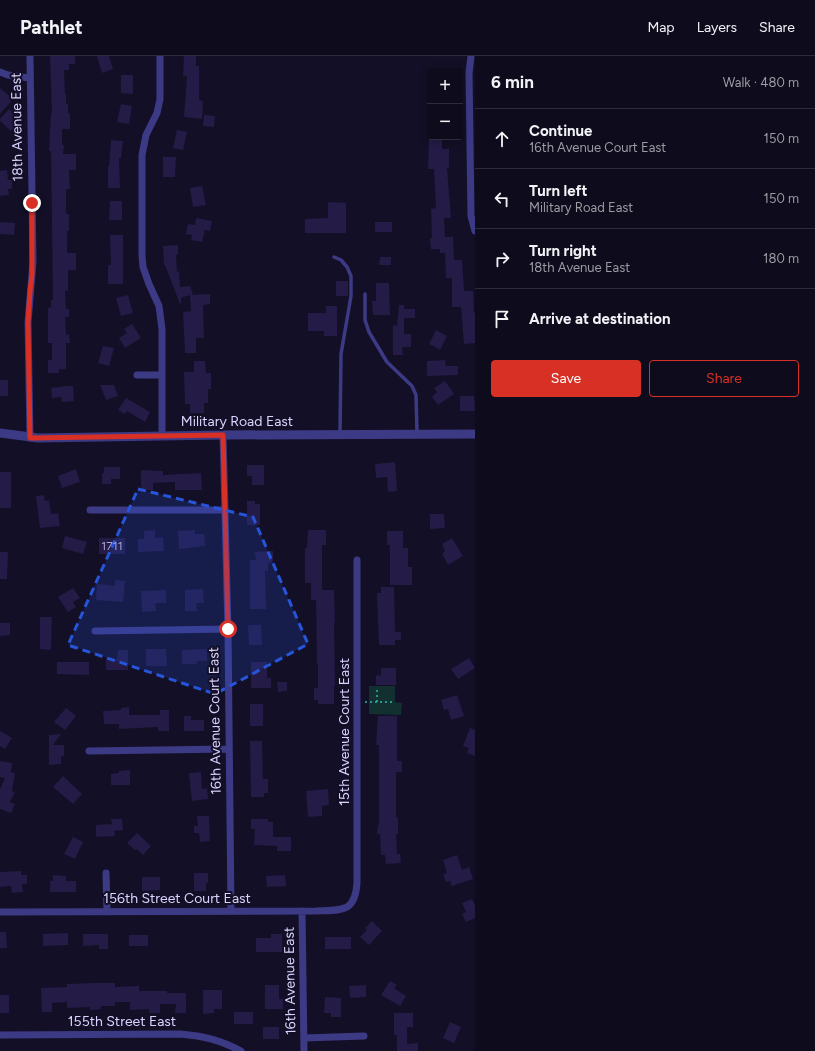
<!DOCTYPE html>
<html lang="en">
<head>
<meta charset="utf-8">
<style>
  :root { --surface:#0e0b1c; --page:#1c1929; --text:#f1f3f6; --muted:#9b9ba3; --line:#2e2b3b; --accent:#d93025 }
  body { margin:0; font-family:Figtree,sans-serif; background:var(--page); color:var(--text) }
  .controls { position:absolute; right:12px; top:12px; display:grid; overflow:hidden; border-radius:4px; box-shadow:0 2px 10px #0003 }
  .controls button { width:36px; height:36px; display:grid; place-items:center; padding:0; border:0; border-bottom:1px solid var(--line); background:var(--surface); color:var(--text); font:20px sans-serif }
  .stop { position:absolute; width:12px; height:12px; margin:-9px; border:3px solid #d93025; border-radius:50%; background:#fff }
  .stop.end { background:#d93025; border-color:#fff; box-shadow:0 1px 4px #0008 }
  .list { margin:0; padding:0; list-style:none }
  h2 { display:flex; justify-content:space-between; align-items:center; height:52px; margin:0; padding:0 16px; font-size:17px }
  h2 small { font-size:13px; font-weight:400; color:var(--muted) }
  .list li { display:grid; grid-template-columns:26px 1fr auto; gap:12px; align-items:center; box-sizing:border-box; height:60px; padding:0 16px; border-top:1px solid var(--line) }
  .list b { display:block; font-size:15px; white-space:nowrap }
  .list p { margin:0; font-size:13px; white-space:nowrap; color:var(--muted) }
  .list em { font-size:13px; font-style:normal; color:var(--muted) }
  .actions { display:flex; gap:8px; padding:12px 16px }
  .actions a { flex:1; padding:9px 0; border:1px solid var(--accent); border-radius:4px; text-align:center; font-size:14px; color:var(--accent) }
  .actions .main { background:var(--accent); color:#fff }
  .icon { flex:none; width:22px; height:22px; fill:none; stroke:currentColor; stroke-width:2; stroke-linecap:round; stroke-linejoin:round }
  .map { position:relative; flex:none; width:475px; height:995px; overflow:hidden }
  header { display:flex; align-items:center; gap:24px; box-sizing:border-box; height:56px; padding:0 20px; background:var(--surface); border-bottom:1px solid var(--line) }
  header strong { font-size:19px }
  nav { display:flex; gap:22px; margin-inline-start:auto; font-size:14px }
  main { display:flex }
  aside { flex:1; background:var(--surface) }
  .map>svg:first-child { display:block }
  .green { fill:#12302f }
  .building { fill:#241b47 }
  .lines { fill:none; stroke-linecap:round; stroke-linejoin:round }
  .path { stroke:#2fb8b0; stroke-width:1.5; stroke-dasharray:2 3; stroke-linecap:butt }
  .service { stroke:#3d3a85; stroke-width:3.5 }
  .minor { stroke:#3d3a85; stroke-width:7 }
  .tertiary { stroke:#3d3a85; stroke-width:9 }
  .route { stroke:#d93025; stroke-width:5 }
  .marked { fill:#2655da; fill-opacity:0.2; stroke:#2655da; stroke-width:3; stroke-dasharray:8 5; stroke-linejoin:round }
  .labels { text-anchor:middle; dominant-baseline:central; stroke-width:4; stroke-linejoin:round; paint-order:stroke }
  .number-label { font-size:12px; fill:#aca6d1 }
  .street-label { font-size:14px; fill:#d9d4ff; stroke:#130f26 }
</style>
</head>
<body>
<header>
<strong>Pathlet</strong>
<nav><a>Map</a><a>Layers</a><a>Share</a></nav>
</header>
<main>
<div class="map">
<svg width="475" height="995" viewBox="0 0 475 995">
  <rect width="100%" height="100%" fill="#130f26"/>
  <path class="green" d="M369,630H395V646L402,647L401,659L369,658Z"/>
  <path class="building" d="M50,0H75V8H69V14H64L65,38H66V48H68V57H70V73H62V89H64L63,98H76V114H69L70,133H66V158H69V175H67V197H76V214H68V235H65L66,253H69V261H65L66,279L69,278L70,287H66V313H59V317H48V304H52V287H48V252L51,251V244H53L51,95H49L51,57H52Z
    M97,0H109L113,13L102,17Z
    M184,0H196V10H199V44L203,45L202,63L184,61L187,20H183Z
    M121,19H133V38L121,37Z
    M0,32L13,43L0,58Z
    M121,48L132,50L129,68L117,66Z
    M9,53L21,64L11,75L0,65V63Z
    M204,59L215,60L214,71L203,70Z
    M177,74L187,76L183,94L173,92Z
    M429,81H442V93H449V112H447L451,162H444L445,181H453L454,204H462L464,235H473L474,257H475V287L464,288L461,251H452V222H446L445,197H440V193H431L430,182H432L431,153L436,152L434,113H428Z
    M111,84L123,85L121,102H119L120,132H108V110H109Z
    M163,101H176L175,121H163Z
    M7,114L8,124H12V133H8L9,139L0,140V115Z
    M202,130L206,149L193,151L190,132Z
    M110,145H122V164H109Z
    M328,146L346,147V177H305V163L328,162Z
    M196,162L212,165L210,175L205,174L202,186L191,184L192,179L186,178L188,168L195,169Z
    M0,166L15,167L14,179L0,178Z
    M375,166H392V176H375Z
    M110,179H123V228H108V209H111Z
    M178,189V198L176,199L177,216L179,215L180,231L190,230L193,238L191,239L210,238V248L203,249L204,282H196V297H185L183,256L191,255L190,239L181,242V248H180L165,209H164L163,190Z
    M380,201H391V209H379Z
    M336,225H348V240H336Z
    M376,227H389L390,259H373L372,245H376Z
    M128,239L133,257L121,260L116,242Z
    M399,249H404V253H415V262H404V278H411V291H402L403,299H393V269L397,270Z
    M326,250H337V280H324V275H308V257H326Z
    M132,268L141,282L125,292L119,282L127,277L124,273Z
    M436,274L447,280L440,294L429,288Z
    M103,290L114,292L109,310L98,307Z
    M445,304L446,310H458V319L427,320V305Z
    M194,305H205L206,317H211V333H208V347H204V357H190V348H185L184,316H194Z
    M0,324H8V340H0Z
    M445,325L454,338L438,349L432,341L437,336L434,332Z
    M100,329H114L118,340L106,344Z
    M66,330H73L74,345L62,346L61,341L52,342L51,332Z
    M460,340H474L475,355H460Z
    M126,342L150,356L145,366L127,355L125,358L118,354Z
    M395,406L397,435L388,436L387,421L376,422L375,408Z
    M247,409H264V429H252V420H247Z
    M104,411H120V423H111V428H102V417H104Z
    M76,413L80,426L62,432L58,420Z
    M141,414L163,415V419L201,417L202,434H175V426L153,427V434H141Z
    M0,416H11V452H0Z
    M44,439L45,445L49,444L51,458L58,457L60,470L40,472L36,440Z
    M247,445H255V448H260V469H247Z
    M430,458H444L445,472L430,473Z
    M155,474V482L163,481L164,495L138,496V483H144V475Z
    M195,474V478H204L205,490L179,493L178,475Z
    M308,474H326V489H322V534H334L335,567H334L335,630H334V648H318V644H314V632H318V608H317L316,544H311V527H305V492H307Z
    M387,475H403V492H408V511H412V529H390V489H387Z
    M65,480L87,486L83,498L62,492Z
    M99,482H125V498H99Z
    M452,482L463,500L448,509L442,498L445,495L442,488Z
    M273,495V506L268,507V515H265L266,553H250V504H256L255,496Z
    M0,496H8L7,523H0Z
    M115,524L125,525L123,546L96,544L97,528L115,530Z
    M381,531H394L395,576H401V584H395V589H379L377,537H381Z
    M73,532L80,542L73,546L76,551L68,556L58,541Z
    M203,533L204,547H196L197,555H185V534Z
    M166,534V547H155L156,555L142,556L141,535Z
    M40,561H52L51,594L40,593Z
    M0,567H10V579L0,580Z
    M248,569H261L262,589H249Z
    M146,593H166L167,610H146Z
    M207,593V605H197V608H182V594Z
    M118,594H128V614H106V603H117Z
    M469,602L475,612L458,623L451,613Z
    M57,606H89V619L57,618Z
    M251,606H267V622H271V632H251Z
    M381,612H396V629H376V619L381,620Z
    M277,626H287V635L278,636Z
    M457,639L464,660L451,664L448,653L444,654L441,644Z
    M250,648H263V670H250Z
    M129,651V659H160V654H169V675H158V671L119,673V668H104L103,655L121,654V652Z
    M66,652L76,660L65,674L54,666Z
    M184,660H191V664H204V675H184Z
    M378,660H397V705H402V716H396V761H398V778H396L397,798H400L401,807L386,808L385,799H381L380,778H377L378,769H379V689H376Z
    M470,672L475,674V700L467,697L469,692L463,690Z
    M0,675L12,682L5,693L0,690Z
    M61,678L53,689H64V700H61V708L49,709V679Z
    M250,685H262L263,723H268V737H264V741H251Z
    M0,705L12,707L11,716L15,717L12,735L15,736L10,746L15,748L11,757L0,753V733L5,722L0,721Z
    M130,714V729H111V718L119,717V715Z
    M201,716L202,733L207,732L208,743L192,745L189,717Z
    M63,720L82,738L73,748L53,731Z
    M328,733L329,749L322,750V760L308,761L306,735Z
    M197,760H209L210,785L200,786L199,777H194V770H198Z
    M111,763H122L123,774L114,775L115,780L96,781V769L112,768Z
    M251,763H268V766H273V781H291V795H277V790L254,789L255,773H251Z
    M137,777L151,790L143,799L137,793L135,794L127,787Z
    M73,781L83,786L75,803L64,798Z
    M457,799L462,814L469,811L473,823L452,830L450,825L446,826L443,818L447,817L443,804Z
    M21,815V819H27V828H22L23,836L12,837L11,830L0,831V816Z
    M194,817H208V827H206V835H194Z
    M53,819L66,820V825H76V836H50V825H53Z
    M285,819L286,830L267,831L266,820Z
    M142,821H160V834L142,835Z
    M472,843L475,849V862L466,866L462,858L466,856L462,847Z
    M372,865L382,875L369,889L360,881L367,874L365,872Z
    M0,876H6L7,892H0Z
    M68,877V889L43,890V878Z
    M83,878H108V893H99V889L83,890Z
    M271,878H282V896H256V882H271Z
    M129,879H148V890H129Z
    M325,881H351V893H325Z
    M390,925L397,929L394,932L406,940L400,950L381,939Z
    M94,927H115V931L139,930V935H167V937H186V957H175L176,948H160V957H149V953L130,954V946H115V950H101V953L90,954V951L67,952V946L52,947V956H42L41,932L67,931V928Z
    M265,929H279V943H283V953H265Z
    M366,929V941L350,942L349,930Z
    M203,934H222V953H214V957L203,958Z
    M0,939H9V957H0Z
    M325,941L341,942V961H331V957H324Z
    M234,956H253V968H234Z
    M394,957H413V971H407V988L418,987V995H397V979H394Z
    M450,966L461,971L454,987L443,982Z
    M263,971H279V983H263Z"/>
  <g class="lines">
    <path class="path" d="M365,646H394
      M377,646V631"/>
    <path class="service" d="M334,201L341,204L347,211L351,220V240L341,298L340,378
      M365,238V264L369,276L387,306L412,330L416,339L417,377"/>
    <path class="minor" d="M30,0L33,206L28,266L30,382
      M160,0V43L157,57L146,79L142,99V200L143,211L149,228L159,250L162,273V380
      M471,0L469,17L471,160L475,175
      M0,16L8,19L29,22
      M137,319H162
      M223,379L228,573L231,855
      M90,454H224
      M95,575L228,573
      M89,695L228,693
      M106,817L107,856
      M302,855L304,995
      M0,856L316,855C342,854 355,857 357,827V504
      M0,979L180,978C204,980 220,984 241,995
      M304,982L364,980"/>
    <path class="tertiary" d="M0,377L38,382L223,379L475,378"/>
  </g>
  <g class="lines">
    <path class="route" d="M32,147V219L30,235L28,266L30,382L223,379L228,573"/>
  </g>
  <path class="marked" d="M138,433L253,461L308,588L215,638L68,589Z"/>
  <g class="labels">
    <g class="number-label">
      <text x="112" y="490">1711</text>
    </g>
    <g class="street-label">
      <text transform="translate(17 71) rotate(-91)">18th Avenue East</text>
      <text x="237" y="365">Military Road East</text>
      <text transform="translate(215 665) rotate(-91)">16th Avenue Court East</text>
      <text transform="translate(344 676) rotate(-90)">15th Avenue Court East</text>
      <text x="177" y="842">156th Street Court East</text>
      <text transform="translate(290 925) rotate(-91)">16th Avenue East</text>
      <text x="122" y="965">155th Street East</text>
    </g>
  </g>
</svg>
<div class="controls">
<button>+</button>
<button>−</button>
</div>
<div class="stop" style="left:228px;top:573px"></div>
<div class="stop end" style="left:32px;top:147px"></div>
</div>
<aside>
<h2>6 min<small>Walk · 480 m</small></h2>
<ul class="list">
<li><svg class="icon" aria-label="ahead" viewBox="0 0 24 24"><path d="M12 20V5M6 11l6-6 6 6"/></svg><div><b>Continue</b><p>16th Avenue Court East</p></div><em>150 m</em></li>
<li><svg class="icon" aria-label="left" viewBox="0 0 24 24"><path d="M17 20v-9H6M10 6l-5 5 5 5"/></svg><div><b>Turn left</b><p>Military Road East</p></div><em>150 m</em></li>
<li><svg class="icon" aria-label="right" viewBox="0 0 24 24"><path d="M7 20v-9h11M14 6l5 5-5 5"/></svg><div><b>Turn right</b><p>18th Avenue East</p></div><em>180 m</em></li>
<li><svg class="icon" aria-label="arrive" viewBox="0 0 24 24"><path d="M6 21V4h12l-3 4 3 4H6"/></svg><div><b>Arrive at destination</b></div></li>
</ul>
<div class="actions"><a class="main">Save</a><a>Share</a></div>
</aside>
</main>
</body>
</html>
